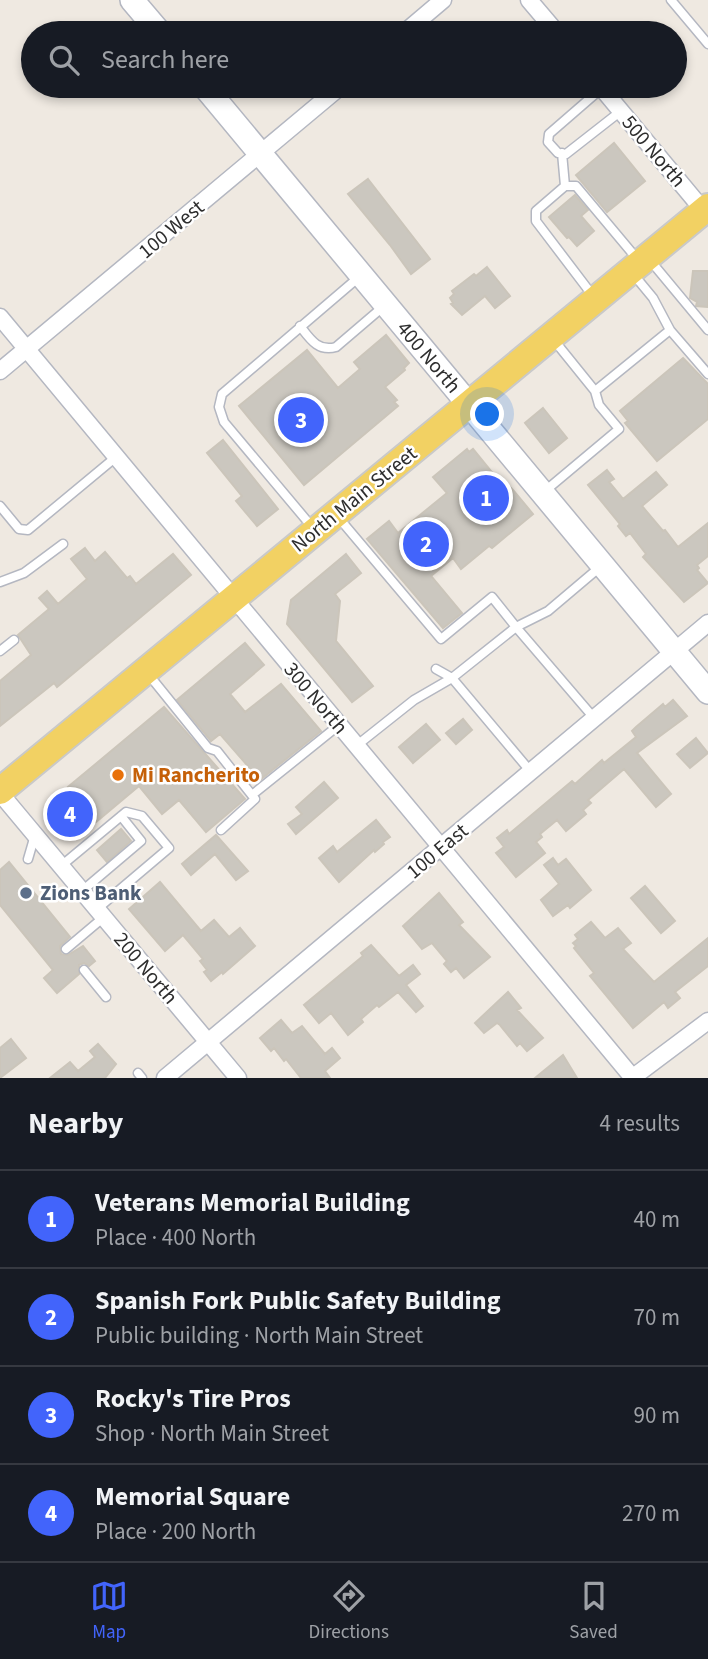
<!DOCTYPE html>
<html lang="en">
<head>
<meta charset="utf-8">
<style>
  :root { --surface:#171b24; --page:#20242c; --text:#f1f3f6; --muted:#9ea1a6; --line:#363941; --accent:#4264fb }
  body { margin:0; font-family:"Source Sans 3",sans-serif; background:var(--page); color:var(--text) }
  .you { position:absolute; left:488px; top:415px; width:24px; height:24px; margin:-18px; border:5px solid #fff; border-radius:50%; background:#1a73e8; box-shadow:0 0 0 10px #1a73e833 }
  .badge { display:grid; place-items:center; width:46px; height:46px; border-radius:50%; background:var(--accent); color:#fff; font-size:23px; font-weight:700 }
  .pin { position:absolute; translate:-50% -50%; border:4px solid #fff; box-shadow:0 2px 7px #0006 }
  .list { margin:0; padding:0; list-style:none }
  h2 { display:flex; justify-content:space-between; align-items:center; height:91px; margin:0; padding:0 28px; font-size:30px }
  h2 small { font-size:23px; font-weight:400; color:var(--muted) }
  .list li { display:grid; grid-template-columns:46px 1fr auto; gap:21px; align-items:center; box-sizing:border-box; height:98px; padding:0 28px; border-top:2px solid var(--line) }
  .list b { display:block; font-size:26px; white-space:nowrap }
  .list p { margin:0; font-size:23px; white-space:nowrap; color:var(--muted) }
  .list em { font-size:23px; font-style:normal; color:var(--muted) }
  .icon { flex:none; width:38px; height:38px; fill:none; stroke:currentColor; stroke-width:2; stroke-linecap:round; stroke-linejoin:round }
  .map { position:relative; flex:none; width:708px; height:1078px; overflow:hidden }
  .search { position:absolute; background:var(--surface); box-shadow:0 4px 10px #0003; left:21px; right:21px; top:21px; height:77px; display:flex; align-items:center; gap:18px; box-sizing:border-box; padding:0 24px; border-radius:38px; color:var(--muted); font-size:26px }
  .sheet { height:483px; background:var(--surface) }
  nav { display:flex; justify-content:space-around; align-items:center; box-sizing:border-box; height:98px; border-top:2px solid var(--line); background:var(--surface); font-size:19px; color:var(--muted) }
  nav a { display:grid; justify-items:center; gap:4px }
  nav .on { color:var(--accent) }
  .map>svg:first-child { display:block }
  .building { fill:#cbc7bf; stroke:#cbc5ba; stroke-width:2 }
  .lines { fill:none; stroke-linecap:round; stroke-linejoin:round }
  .lane-casing { stroke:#b4b7c1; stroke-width:11 }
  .street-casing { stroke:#b4b7c1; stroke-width:19 }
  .secondary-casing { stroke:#b4b7c1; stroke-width:26 }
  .primary-casing { stroke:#c9c9c9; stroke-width:30 }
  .lane { stroke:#fff; stroke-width:8 }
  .street { stroke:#fff; stroke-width:16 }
  .secondary { stroke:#fff; stroke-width:23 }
  .primary { stroke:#f2d163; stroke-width:26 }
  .food-dot { fill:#e8710a; stroke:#fff; stroke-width:2.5 }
  .service-dot { fill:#5c6f8a; stroke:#fff; stroke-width:2.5 }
  .labels { text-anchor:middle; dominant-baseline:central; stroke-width:5; stroke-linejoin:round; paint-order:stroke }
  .street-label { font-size:21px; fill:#2e2e2e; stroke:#fff }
  .food-label { font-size:21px; font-weight:bold; fill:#c56008; stroke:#fff; text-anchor:start }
  .service-label { font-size:21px; font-weight:bold; fill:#4e5e75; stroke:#fff; text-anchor:start }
</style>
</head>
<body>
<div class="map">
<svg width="708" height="1078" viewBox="0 0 708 1078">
  <rect width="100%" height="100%" fill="#efe9e1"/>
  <path class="building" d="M614,143L645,181L607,212L576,175Z
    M368,179L430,259L411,274L390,245L348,194Z
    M575,195L588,210L581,216L594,231L577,246L569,237L567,238L549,217Z
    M487,267L510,296L495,308L485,296L462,315L451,304L453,303L450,298L454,294L452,291L474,274L476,276Z
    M693,271H708V307L696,306L697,302L690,298Z
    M386,335L409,363L404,368L405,370L385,387L397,400L394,402L398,406L304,485L239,406L307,350L338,388L360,369L354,362Z
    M683,358L708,384V419L657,461L625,423L628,421L620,411Z
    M543,408L567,438L549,453L525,423Z
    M223,440L278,509L257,526L236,501L242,496L207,453Z
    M467,449L469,452L473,449L499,481L502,479L513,490L533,514L492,548L489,546L461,569L453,558L431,576L462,613L443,628L367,539L389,521L398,533L447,493L433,477Z
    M607,470L614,479L609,482L623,499L656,472L667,485L642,506L663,531L665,530L678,547L708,523V556L697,565L699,568L697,570L708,583L684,602L643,557L646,554L630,533L626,536L618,526L620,524L588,485Z
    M85,548L95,561L105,552L127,578L130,576L136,584L173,554L191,575L57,687L54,683L0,726V681L31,655L18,635L49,609L39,598L47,591L58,604L87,579L71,559Z
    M346,554L361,573L335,594L340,601L336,641L373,686L352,702L287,624L291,600Z
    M245,643L264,665L230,694L245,712L281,684L321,731L260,780L220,734L211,741L177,700Z
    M673,700L687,716L637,753L671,794L656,807L624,769L588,800L591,803L583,810L586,814L566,831L557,820L540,834L542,837L536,842L545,853L516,877L496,853L504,847L497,838L507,830L509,834L572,781L575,784L602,760L604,763L636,737L632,731L636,727L663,704L665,707Z
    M164,707L245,799L206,832L179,800L162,814L139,786L96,822L68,787Z
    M463,719L472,730L456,744L446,733Z
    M426,724L440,740L413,763L399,747Z
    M696,738L708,753L690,768L677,754Z
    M324,782L338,798L296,834L288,824L302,814L296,807Z
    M376,820L390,837L383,842L384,844L375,852L374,850L339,882L319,858L333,846L337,852Z
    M121,829L131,841L107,862L97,850Z
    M216,835L248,871L236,880L215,854L191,875L182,864Z
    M553,858L558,865L566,859L591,890L570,908L568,905L553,916L541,900L559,884L544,865Z
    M9,862L70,937L60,946L61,954L68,955L83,946L95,961L89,966L84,963L79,965V974L57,993L44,978L53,970L0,905V870Z
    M160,882L201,931L214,920L229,937L240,928L255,946L223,974L222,972L211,981L204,972L207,970L200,961L203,959L183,935L165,951L129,909Z
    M645,886L675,921L661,933L631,898Z
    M439,893L463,922L459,925L490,957L464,978L456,968L451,972L444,964L447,961L432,943L422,949L403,926Z
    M591,922L605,938L618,928L631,943L623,949L654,982L708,938V966L675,992L680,998L668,1008L664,1002L633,1028L590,976L594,973L574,948L576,946L573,943L578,939L575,935Z
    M371,945L399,976L413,965L420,974L406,985L423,1006L416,1012L398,992L379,1007L377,1005L361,1019L363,1022L348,1035L331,1013L319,1023L304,1005L363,956L361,953Z
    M508,992L521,1008L517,1010L543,1038L527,1051L520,1043L517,1046L500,1025L497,1023L484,1033L475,1023Z
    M281,1020L292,1033L302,1026L325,1054L332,1048L340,1058L325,1071L330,1078H301L286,1059L284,1061L274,1048L271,1051L260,1038Z
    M11,1039L26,1058L0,1078V1048Z
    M98,1044L116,1064L105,1078H50L70,1062L78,1071L95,1057L90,1051Z
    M563,1055L577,1078H535Z"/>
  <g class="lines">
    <defs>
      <path id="lane" d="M671,0L708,44
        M602,88L549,134L548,142L558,153L566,154L621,111
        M562,153L565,186
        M649,259L708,330
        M593,296L536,221V211L565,186H576L638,260
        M300,326C310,339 318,352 336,347L384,306
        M670,330L708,374
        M553,339L595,391
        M545,491L619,429L599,405L595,391L670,330L653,298L634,275
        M0,506L19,529L28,530L116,457
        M338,517L441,639L492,597L516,627L548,611L600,567
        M313,528L224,422L219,407L222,394L359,277
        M0,582L24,573L63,544
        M0,651L14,640
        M149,675L208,748L217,751L255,799L221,830
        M356,746L414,700L452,678L436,669
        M531,772L452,678L516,627L594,718
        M252,795L339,725
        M28,859L35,835
        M61,866L126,812L142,816L169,848L97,909
        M82,891L141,841L121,816
        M66,949L104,917
        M84,970L106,997
        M138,1073L142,1078"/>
      <path id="street" d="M529,0L557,33
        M404,33L443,0
        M600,86L708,216
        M0,317L633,1078
        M0,371L341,86
        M0,793L238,1078
        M165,1078L708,623
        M632,1078L708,1021"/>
      <path id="secondary" d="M132,0L160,33
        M204,86L708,692"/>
      <path id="primary" d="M0,791L708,207"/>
    </defs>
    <use href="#lane" class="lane-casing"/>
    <use href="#street" class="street-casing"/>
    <use href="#secondary" class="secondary-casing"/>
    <use href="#primary" class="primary-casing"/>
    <use href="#lane" class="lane"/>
    <use href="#street" class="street"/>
    <use href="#secondary" class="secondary"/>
    <use href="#primary" class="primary"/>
  </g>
  <circle class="food-dot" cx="118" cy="775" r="7"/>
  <circle class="service-dot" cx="26" cy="893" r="7"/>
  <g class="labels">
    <g class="street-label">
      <text transform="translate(654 151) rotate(50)">500 North</text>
      <text transform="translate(171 229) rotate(-40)">100 West</text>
      <text transform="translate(429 357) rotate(50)">400 North</text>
      <text transform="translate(354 499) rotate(-39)">North Main Street</text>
      <text transform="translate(316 698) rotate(50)">300 North</text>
      <text transform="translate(437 851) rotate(-40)">100 East</text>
      <text transform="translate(146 968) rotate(50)">200 North</text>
    </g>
    <g class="food-label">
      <text x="132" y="775">Mi Rancherito</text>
    </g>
    <g class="service-label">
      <text x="40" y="893">Zions Bank</text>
    </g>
  </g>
</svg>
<div class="you"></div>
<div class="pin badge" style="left:486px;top:498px">1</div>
<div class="pin badge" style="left:426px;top:544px">2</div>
<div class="pin badge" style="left:301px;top:420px">3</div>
<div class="pin badge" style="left:70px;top:814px">4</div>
<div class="search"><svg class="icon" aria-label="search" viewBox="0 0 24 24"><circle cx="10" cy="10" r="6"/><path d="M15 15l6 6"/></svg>Search here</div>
</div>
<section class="sheet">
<h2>Nearby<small>4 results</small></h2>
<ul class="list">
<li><span class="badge">1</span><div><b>Veterans Memorial Building</b><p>Place · 400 North</p></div><em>40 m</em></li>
<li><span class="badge">2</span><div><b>Spanish Fork Public Safety Building</b><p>Public building · North Main Street</p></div><em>70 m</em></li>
<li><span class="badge">3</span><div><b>Rocky's Tire Pros</b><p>Shop · North Main Street</p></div><em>90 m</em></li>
<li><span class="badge">4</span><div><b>Memorial Square</b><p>Place · 200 North</p></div><em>270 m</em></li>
</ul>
</section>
<nav>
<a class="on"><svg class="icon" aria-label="map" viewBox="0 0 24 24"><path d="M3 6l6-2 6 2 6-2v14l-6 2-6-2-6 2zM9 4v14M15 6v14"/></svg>Map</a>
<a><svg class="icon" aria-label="directions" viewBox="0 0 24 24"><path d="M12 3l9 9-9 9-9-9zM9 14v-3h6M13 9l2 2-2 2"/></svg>Directions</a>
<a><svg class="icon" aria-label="saved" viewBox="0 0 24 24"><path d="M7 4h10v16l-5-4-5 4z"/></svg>Saved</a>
</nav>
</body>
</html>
